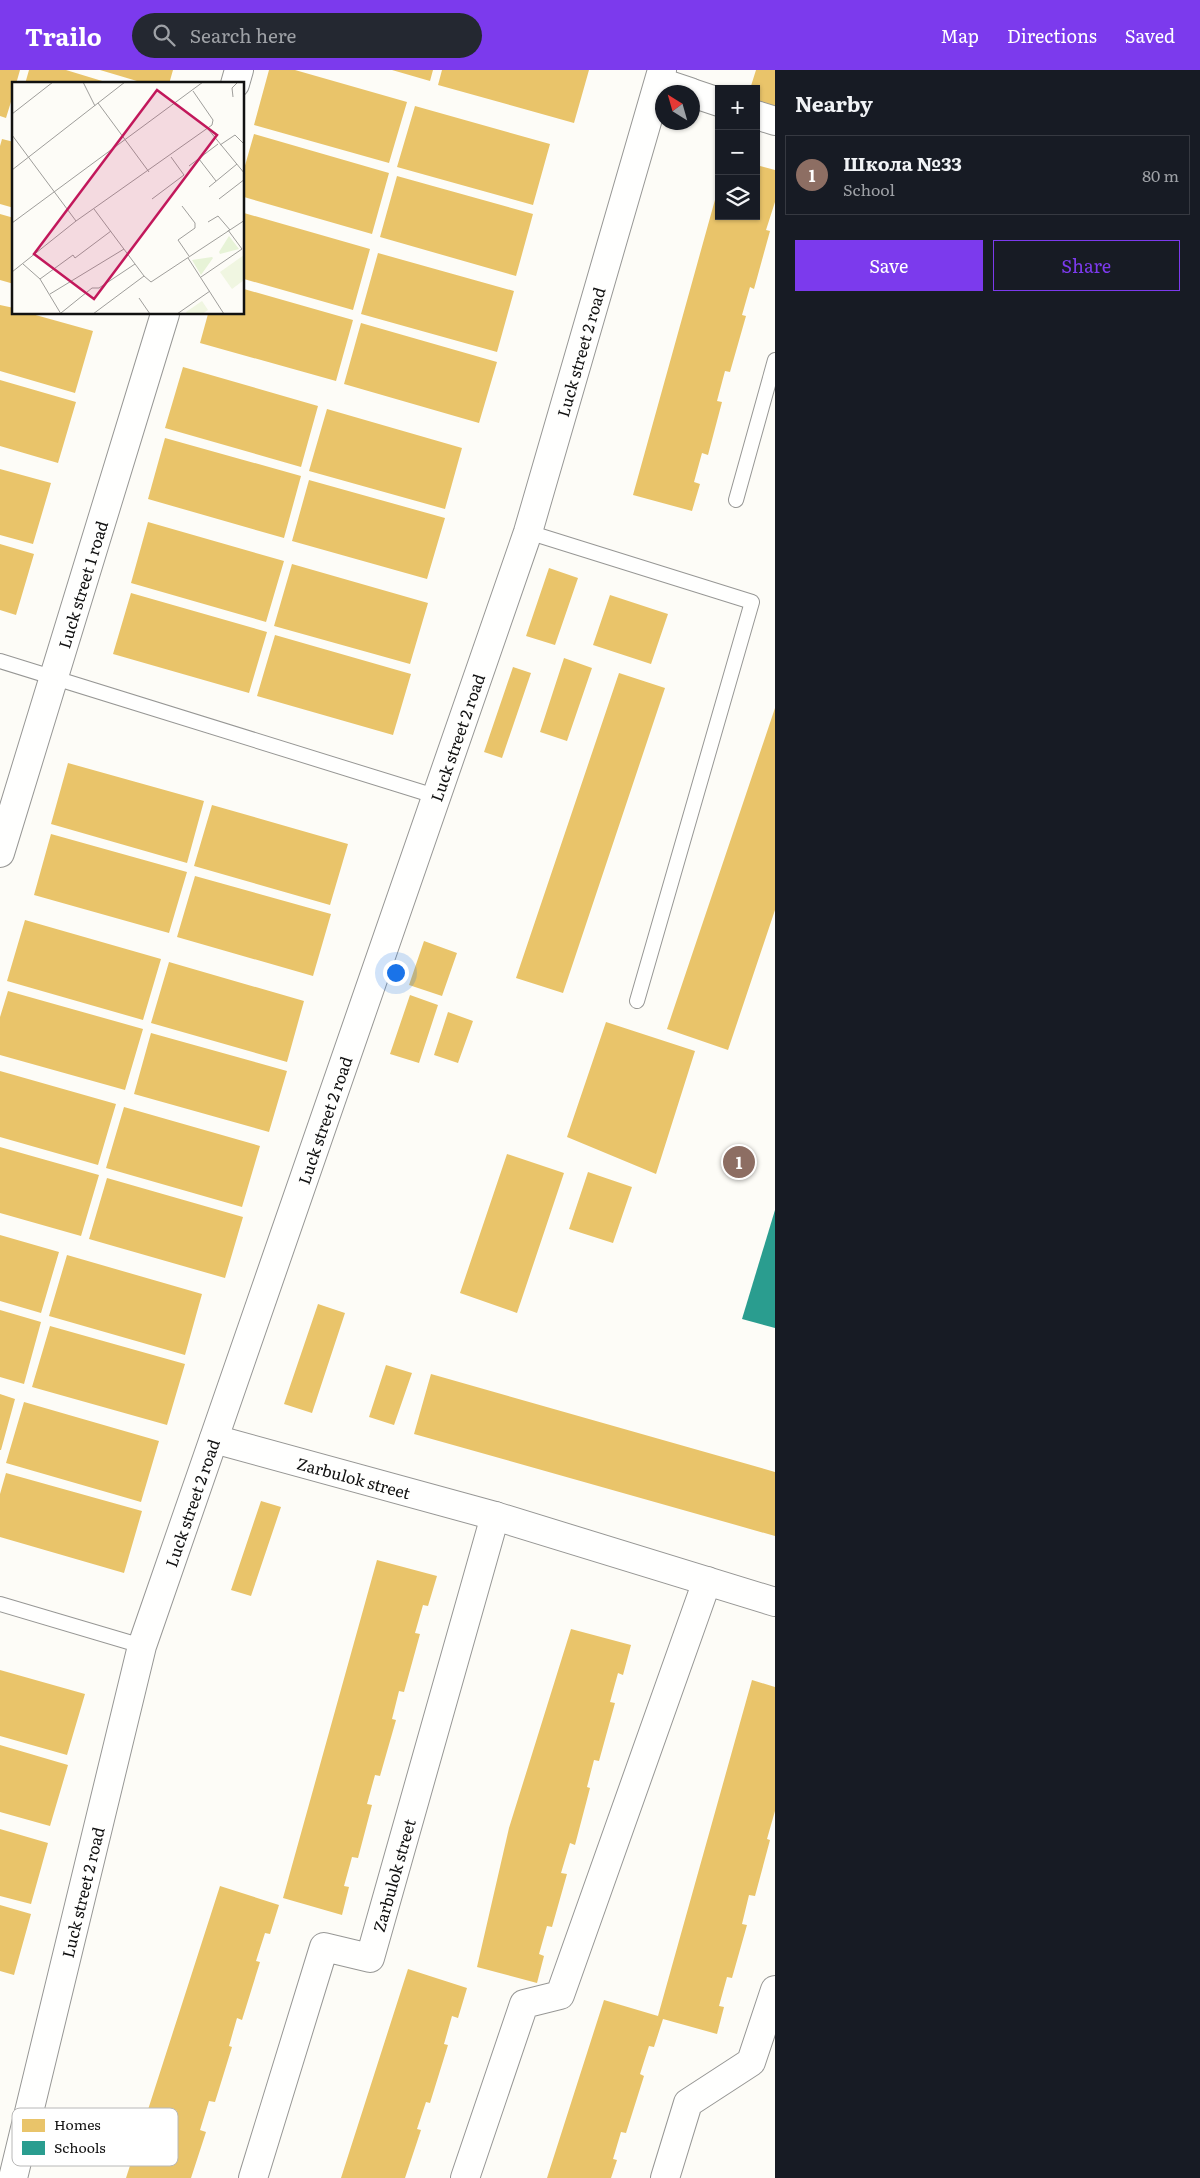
<!DOCTYPE html>
<html lang="en">
<head>
<meta charset="utf-8">
<style>
  :root { --surface:#171b24; --page:#242831; --text:#f1f3f6; --muted:#9ea1a6; --line:#363941; --accent:#7c3aed }
  body { margin:0; font-family:Literata,serif; background:var(--page); color:var(--text) }
  .controls { position:absolute; right:15px; top:15px; display:grid; overflow:hidden; border-radius:0px; box-shadow:0 1px 4px #0004 }
  .controls button { width:45px; height:45px; display:grid; place-items:center; padding:0; border:0; border-bottom:1px solid var(--line); background:var(--surface); color:var(--text); font:25px sans-serif }
  .compass { position:absolute; left:655px; top:15px; width:45px; height:45px; border-radius:50%; background:var(--surface); box-shadow:0 1px 4px #0004; rotate:323deg }
  .you { position:absolute; left:395px; top:902px; width:18px; height:18px; margin:-12px; border:4px solid #fff; border-radius:50%; background:#1a73e8; box-shadow:0 0 0 8px #1a73e833 }
  .badge { display:grid; place-items:center; width:32px; height:32px; border-radius:50%; background:var(--accent); color:#fff; font-size:16px; font-weight:700 }
  .pin { position:absolute; translate:-50% -50%; border:2px solid #fff; box-shadow:0 1px 5px #0006 }
  .list { margin:0; padding:0; list-style:none }
  h2 { display:flex; justify-content:space-between; align-items:center; height:65px; margin:0; padding:0 20px; font-size:21px }
  h2 small { font-size:16px; font-weight:400; color:var(--muted) }
  .list li { display:grid; grid-template-columns:32px 1fr auto; gap:15px; align-items:center; box-sizing:border-box; height:80px; margin:0 10px 10px; padding:0 10px; border:1px solid var(--line); border-radius:0px }
  .list b { display:block; font-size:19px; white-space:nowrap }
  .list p { margin:0; font-size:16px; white-space:nowrap; color:var(--muted) }
  .list em { font-size:16px; font-style:normal; color:var(--muted) }
  .actions { display:flex; gap:10px; padding:15px 20px }
  .actions a { flex:1; padding:11px 0; border:1px solid var(--accent); border-radius:0px; text-align:center; font-size:18px; color:var(--accent) }
  .actions .main { background:var(--accent); color:#fff }
  .icon { flex:none; width:28px; height:28px; fill:none; stroke:currentColor; stroke-width:2; stroke-linecap:round; stroke-linejoin:round }
  .map { position:relative; flex:none; width:775px; height:2108px; overflow:hidden }
  header { display:flex; align-items:center; gap:30px; box-sizing:border-box; height:70px; padding:0 25px; background:var(--accent); color:#fff }
  header strong { font-size:24px }
  nav { display:flex; gap:28px; margin-inline-start:auto; font-size:18px }
  .search { width:350px; height:45px; background:var(--page); display:flex; align-items:center; gap:12px; box-sizing:border-box; padding:0 18px; border-radius:28px; color:var(--muted); font-size:19px }
  main { display:flex }
  aside { flex:1; background:var(--surface) }
  .map>svg:first-child { display:block }
  .homes { fill:#e9c46a }
  .schools { fill:#2a9d8f }
  .lines { fill:none; stroke-linecap:round; stroke-linejoin:round }
  .lane-casing { stroke:#979795; stroke-width:16 }
  .street-casing { stroke:#979795; stroke-width:30 }
  .lane { stroke:#fffffe; stroke-width:14 }
  .street { stroke:#fffffe; stroke-width:28 }
  .labels { text-anchor:middle; dominant-baseline:central; stroke-width:5; stroke-linejoin:round; paint-order:stroke }
  .street-label { font-size:16px; fill:#111; stroke:#fff }
  .inset-road { fill:none; stroke:#9f9e9b; stroke-width:1 }
  .view { fill:#c2185b; fill-opacity:0.15; stroke:#c2185b; stroke-width:2.5 }
  .inset-edge { fill:none; stroke:#111; stroke-width:2.5 }
  .key { fill:#fff; stroke:#b8b8b8; stroke-width:1 }
  .key-label { font-size:14px; fill:#111 }
</style>
</head>
<body>
<header>
<strong>Trailo</strong>
<div class="search"><svg class="icon" aria-label="search" viewBox="0 0 24 24"><circle cx="10" cy="10" r="6"/><path d="M15 15l6 6"/></svg>Search here</div>
<nav><a>Map</a><a>Directions</a><a>Saved</a></nav>
</header>
<main>
<div class="map">
<svg width="775" height="2108" viewBox="0 0 775 2108">
  <rect width="100%" height="100%" fill="#fdfcf7"/>
  <path class="homes" d="M0,0H20L16,14H14V22L6,48L0,46Z
    M29,0H66L112,14H25Z
    M100,0H173L169,14H147Z
    M269,0H295L407,32L389,93L254,55Z
    M392,0H433L430,11Z
    M442,0H589L574,53L438,15Z
    M756,0H775V37L756,31V19H750Z
    M415,36L550,74L533,135L397,97Z
    M254,64L389,103L372,164L244,127V99Z
    M2,69L14,72V138L0,134V76Z
    M756,95L775,100V132L766,160L770,161L754,219L750,217L742,245L746,246L730,302L725,301L717,331L722,332L708,385L702,383L694,412L700,414L692,441L633,425L718,119L719,146H756Z
    M397,106L533,144L516,206L380,167Z
    M244,143L370,179L353,240L244,209Z
    M0,144L14,148V214L0,210Z
    M378,183L514,221L497,282L361,244Z
    M244,219L353,250L336,311L200,273L208,244H244Z
    M0,235L14,238V244H32L93,261L75,323L0,301Z
    M361,253L497,292L479,353L344,314Z
    M183,297L318,336L301,397L165,358Z
    M0,310L76,332L58,393L0,376Z
    M327,339L462,378L445,439L309,401Z
    M165,368L301,406L284,468L148,429Z
    M0,399L51,413L33,474L0,465Z
    M309,410L445,448L427,509L292,471Z
    M148,452L284,491L266,552L131,513Z
    M0,474L34,484L16,545L0,540Z
    M292,494L428,533L410,594L274,556Z
    M549,498L578,508L555,575L526,566Z
    M131,523L267,562L249,623L113,584Z
    M610,525L668,544L651,594L593,575Z
    M275,565L411,604L393,665L257,626Z
    M564,588L592,598L567,671L540,662Z
    M513,597L531,603L502,688L484,682Z
    M619,603L665,618L563,923L516,908Z
    M775,638V840L728,980L667,959Z
    M68,693L204,731L187,793L51,754Z
    M212,735L348,774L330,835L194,796Z
    M51,764L187,802L169,863L34,825Z
    M195,806L331,844L313,906L177,867Z
    M25,850L161,889L143,950L7,911Z
    M424,871L457,883L442,926L409,915Z
    M169,892L304,931L287,992L151,953Z
    M8,921L143,959L125,1020L0,985V947Z
    M410,925L438,935L419,993L390,984Z
    M448,942L473,951L458,993L434,985Z
    M606,952L695,981L656,1104L567,1067Z
    M151,963L287,1001L269,1062L134,1024Z
    M0,1001L116,1034L98,1095L0,1067Z
    M124,1037L260,1076L242,1137L106,1098Z
    M0,1077L99,1105L81,1166L0,1143Z
    M507,1084L564,1103L517,1243L460,1223Z
    M588,1102L632,1117L613,1173L569,1159Z
    M107,1108L243,1147L225,1208L89,1169Z
    M0,1165L59,1182L41,1243L0,1231Z
    M67,1185L202,1224L185,1285L49,1246Z
    M318,1234L345,1243L312,1343L284,1334Z
    M0,1240L41,1252L24,1314L0,1307Z
    M50,1256L185,1294L167,1355L32,1317Z
    M386,1295L412,1303L394,1355L369,1347Z
    M431,1304L775,1402V1466L414,1364Z
    M0,1324L15,1329L1,1380H0Z
    M24,1332L159,1371L141,1432L6,1393Z
    M6,1403L142,1441L124,1503L0,1467V1424Z
    M261,1431L281,1437L251,1526L231,1520Z
    M377,1490L437,1506L428,1536L423,1535L415,1563L420,1564L404,1622L399,1621L392,1649L396,1650L380,1706L375,1705L367,1734L372,1735L358,1788L352,1787L344,1816L349,1817L342,1845L283,1828Z
    M571,1559L631,1575L623,1605L618,1603L610,1632L615,1633L599,1691L594,1690L587,1717L590,1718L575,1775L570,1773L561,1803L567,1804L552,1857L547,1856L539,1884L544,1886L537,1913L477,1897L509,1758Z
    M0,1600L85,1624L67,1685L0,1666Z
    M752,1610L775,1617V1741L767,1769L770,1770L755,1826L749,1825L742,1854L747,1855L732,1908L727,1907L719,1936L724,1937L717,1964L663,1949L654,1977L649,1976L640,2004L644,2006L626,2063L621,2062L613,2089L617,2090L611,2108H547L604,1930L658,1946Z
    M0,1675L68,1695L50,1756L0,1742Z
    M0,1759L48,1773L31,1834L0,1826Z
    M220,1816L279,1835L270,1864L265,1863L256,1891L260,1892L242,1950L237,1948L229,1976L232,1977L215,2032L209,2031L200,2060L206,2062L191,2108H126Z
    M0,1835L31,1844L14,1905L0,1901Z
    M408,1899L467,1918L458,1948L452,1946L444,1974L448,1975L430,2033L426,2032L417,2059L421,2060L405,2108H341Z"/>
  <path class="schools" d="M775,1140V1258L742,1249Z"/>
  <g class="lines">
    <defs>
      <path id="lane" d="M736,430L775,290
        M528,462L752,532L637,931
        M0,591L438,727
        M0,1534L142,1576"/>
      <g id="street">
        <path d="M660,12L690,22"/>
        <path d="M235,14L239,0"/>
        <path d="M692,23L719,32"/>
        <path d="M756,45L775,51"/>
        <path id="s1" d="M0,783L165,244"/>
        <path id="s2" d="M214,1369L495,1446L775,1532"/>
        <path id="s3" d="M13,2108L142,1576L528,462L662,0"/>
        <path id="s4" d="M253,2108L324,1877L370,1888L495,1446"/>
        <path d="M465,2108L524,1934L560,1925L707,1511"/>
        <path d="M665,2108L688,2033L751,1992L775,1920"/>
      </g>
    </defs>
    <use href="#lane" class="lane-casing"/>
    <use href="#street" class="street-casing"/>
    <use href="#lane" class="lane"/>
    <use href="#street" class="street"/>
  </g>
  <g class="labels">
    <g class="street-label">
      <text stroke="none"><textPath href="#s3" startOffset="1914">Luck street 2 road</textPath></text>
      <text stroke="none"><textPath href="#s1" startOffset="281">Luck street 1 road</textPath></text>
      <text stroke="none"><textPath href="#s3" startOffset="1509">Luck street 2 road</textPath></text>
      <text stroke="none"><textPath href="#s3" startOffset="1104">Luck street 2 road</textPath></text>
      <text stroke="none"><textPath href="#s2" startOffset="145">Zarbulok street</textPath></text>
      <text stroke="none"><textPath href="#s3" startOffset="699">Luck street 2 road</textPath></text>
      <text stroke="none"><textPath href="#s4" startOffset="375">Zarbulok street</textPath></text>
      <text stroke="none"><textPath href="#s3" startOffset="294">Luck street 2 road</textPath></text>
    </g>
  </g>
  <g transform="translate(12 12)">
    <rect width="232" height="232" fill="#fdfcf7"/>
    <path d="M217,154L227,167L208,172L207,170ZM200,175L201,176L189,193L180,178Z" fill="#e7f3d7"/>
    <path d="M232,173V198L220,207L208,190ZM190,219L196,228L190,232H175L174,230Z" fill="#f0f6e1"/>
    <path class="inset-road" d="M71,0L83,24M221,15L220,6L226,0M86,21L137,90M0,32L41,0M196,47L233,92M0,53L64,139M208,63L223,53L233,63M187,77L204,99M177,84L206,62M0,88L113,0M197,105L225,82M140,117L172,93L159,75M207,117L233,97M170,124L183,141V146L166,158L177,174M82,127L132,194L139,200L233,138M196,140L206,134L218,148M0,141L191,0M176,176L212,232M11,182L28,197M0,190L64,139L200,43L201,38L181,9M189,195L230,167L216,148M38,212L112,167M127,216L138,232M49,231L80,206H87L123,182M49,232L28,197L61,173L63,176L99,149M81,232L132,194M165,232L198,209"/>
    <path class="view" d="M145,8L205,53L82,217L22,172Z"/>
    <rect width="232" height="232" class="inset-edge"/>
  </g>
  <rect x="12" y="2038" width="166" height="58" rx="8" class="key"/>
  <rect x="22" y="2049" width="23" height="13" fill="#e9c46a"/>
  <rect x="22" y="2071" width="23" height="14" fill="#2a9d8f"/>
  <g class="key-label">
    <text x="54" y="2060">Homes</text>
    <text x="54" y="2083">Schools</text>
  </g>
</svg>
<div class="controls">
<button>+</button>
<button>−</button>
<button><svg class="icon" aria-label="layers" viewBox="0 0 24 24"><path d="M12 4l9 5-9 5-9-5zM3 14l9 5 9-5"/></svg></button>
</div>
<svg class="compass" viewBox="-18 -18 36 36"><path d="M0-13l5 13h-10z" fill="#e53935"/><path d="M0 13l5-13h-10z" fill="#9ea1a6"/></svg>
<div class="you"></div>
<div class="pin badge" style="left:739px;top:1092px;background:#8d6e63">1</div>
</div>
<aside>
<h2>Nearby<small></small></h2>
<ul class="list">
<li><span class="badge" style="background:#8d6e63">1</span><div><b>Школа №33</b><p>School</p></div><em>80 m</em></li>
</ul>
<div class="actions"><a class="main">Save</a><a>Share</a></div>
</aside>
</main>
</body>
</html>
